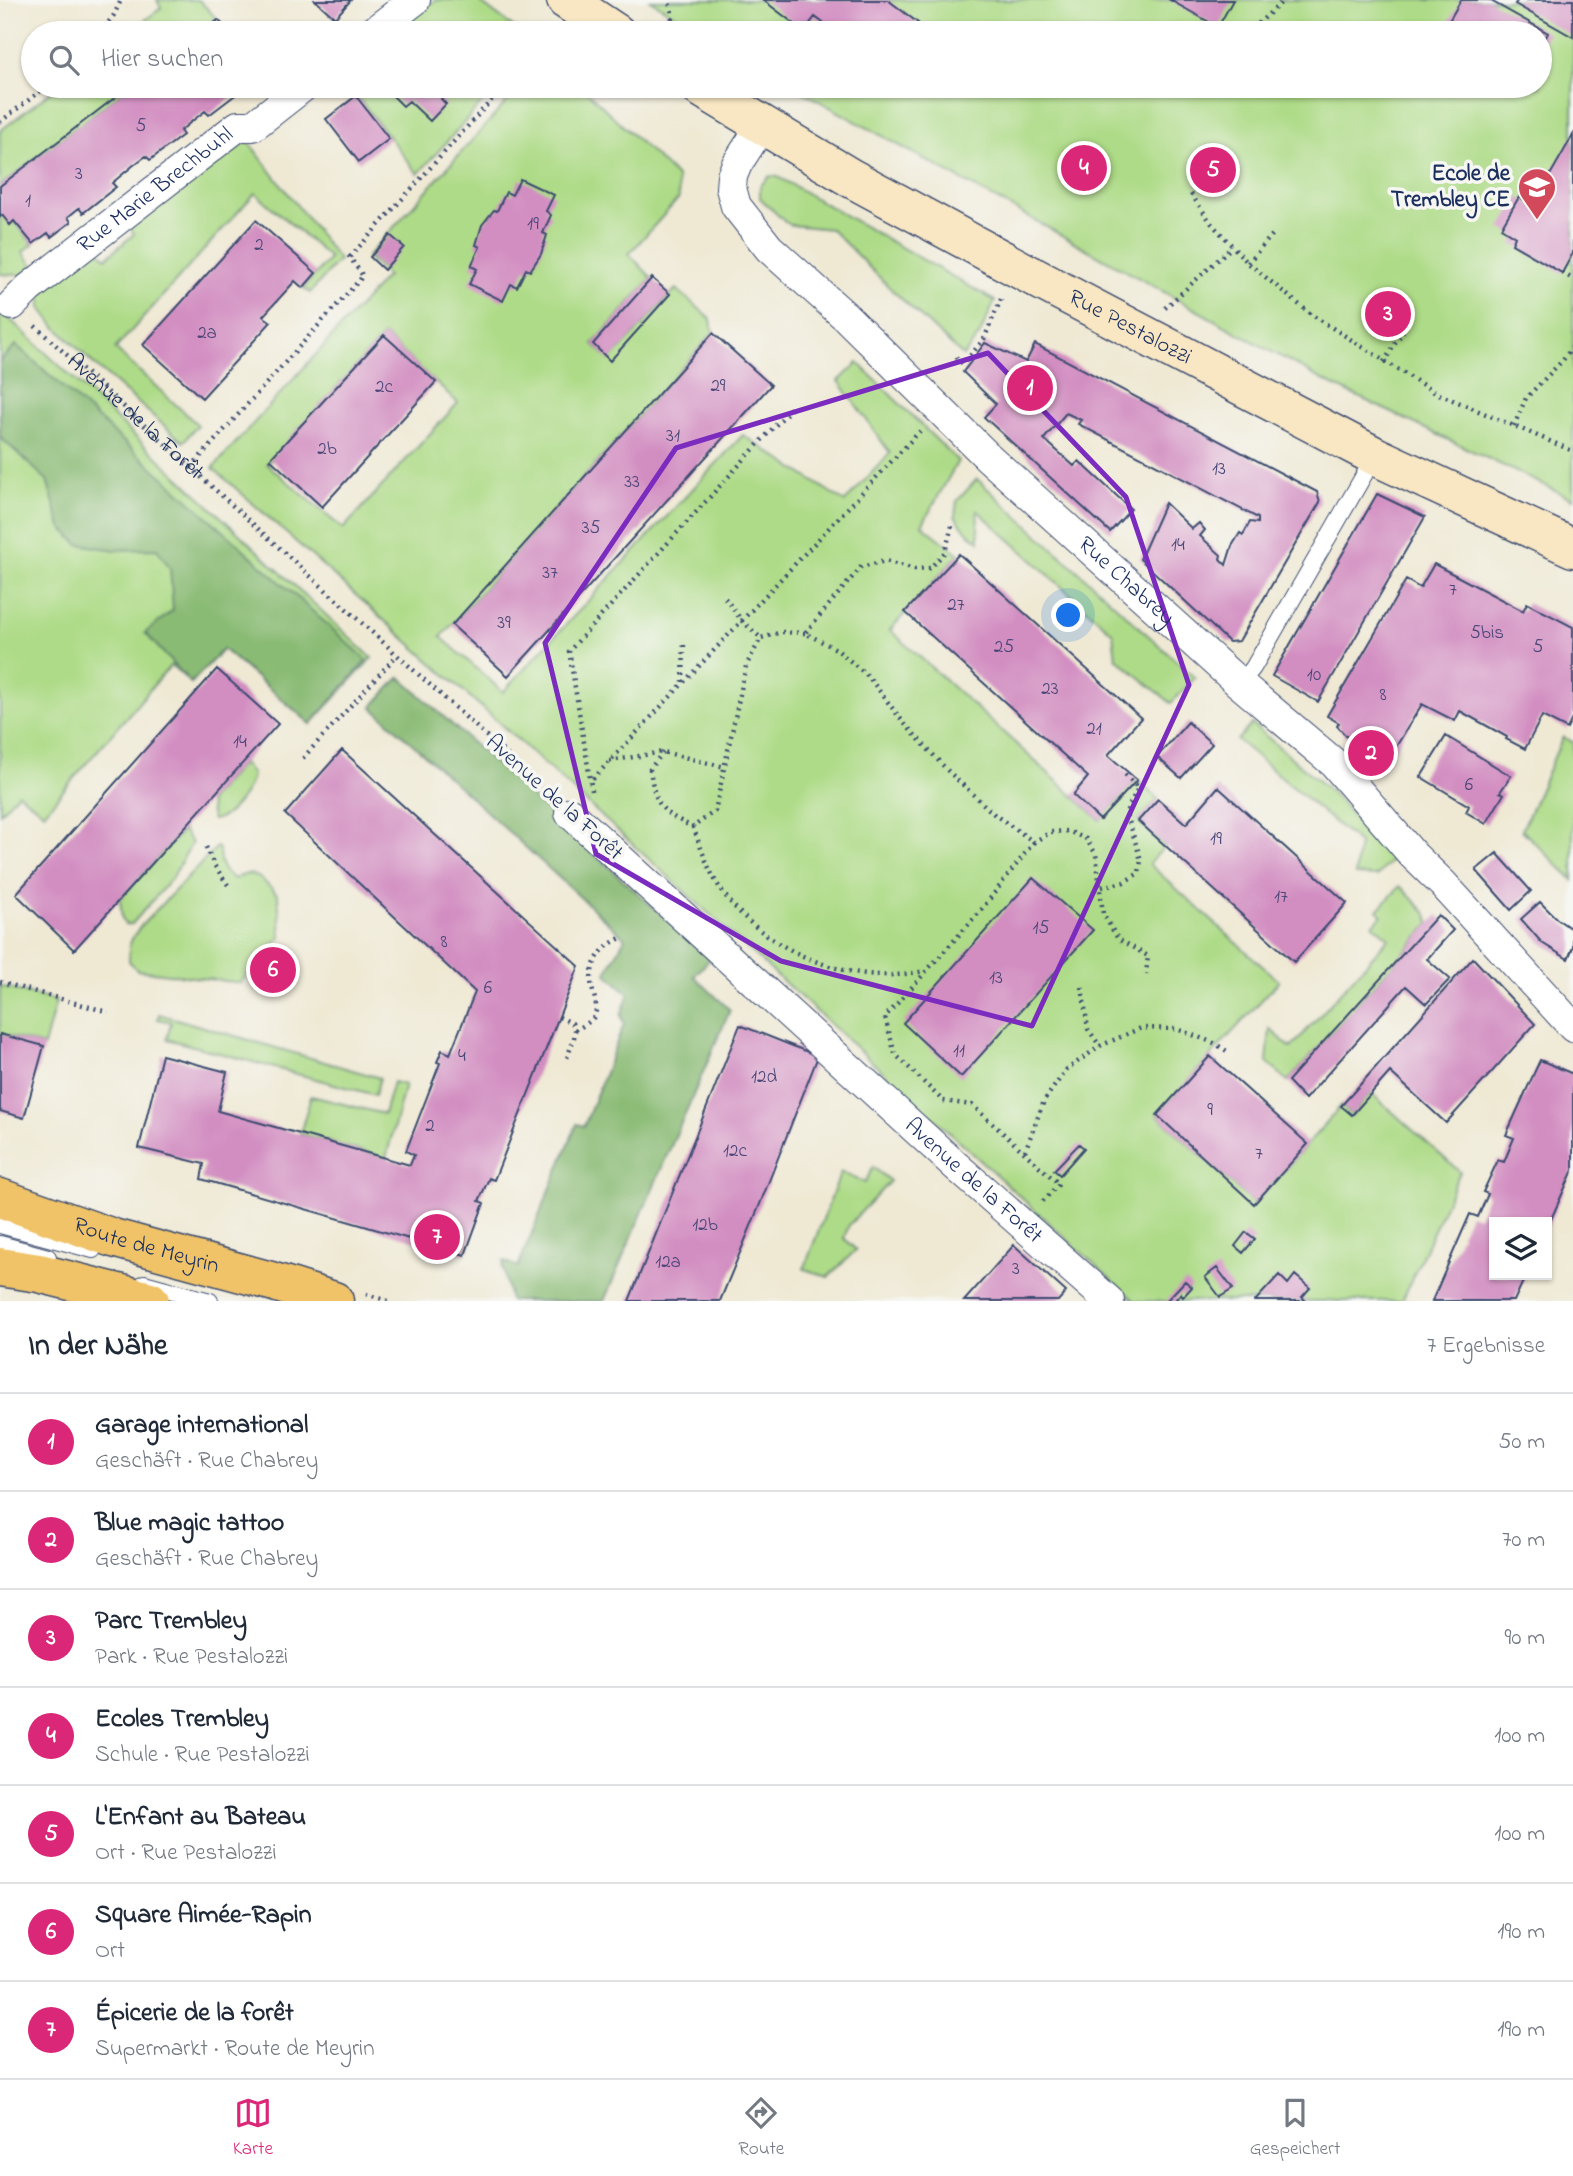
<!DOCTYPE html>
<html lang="de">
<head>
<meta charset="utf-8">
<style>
  :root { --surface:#fff; --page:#f2f2f3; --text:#1f2937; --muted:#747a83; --line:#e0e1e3; --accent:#db2777 }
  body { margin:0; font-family:"Indie Flower",sans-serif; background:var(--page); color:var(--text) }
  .controls { position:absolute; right:21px; bottom:21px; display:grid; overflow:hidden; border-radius:0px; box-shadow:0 2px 5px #0004 }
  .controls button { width:63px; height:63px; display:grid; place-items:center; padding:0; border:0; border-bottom:2px solid var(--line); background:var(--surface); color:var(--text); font:35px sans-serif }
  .you { position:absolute; left:1069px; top:616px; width:24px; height:24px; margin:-18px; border:5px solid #fff; border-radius:50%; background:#1a73e8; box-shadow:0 0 0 10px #1a73e833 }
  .badge { display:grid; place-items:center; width:46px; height:46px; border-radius:50%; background:var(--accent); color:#fff; font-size:23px; font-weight:700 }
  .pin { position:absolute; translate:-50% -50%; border:4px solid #fff; box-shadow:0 2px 7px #0006 }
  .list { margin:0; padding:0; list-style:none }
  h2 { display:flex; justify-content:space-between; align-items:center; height:91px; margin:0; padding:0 28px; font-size:30px }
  h2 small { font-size:23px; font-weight:400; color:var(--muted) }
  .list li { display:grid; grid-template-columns:46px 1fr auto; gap:21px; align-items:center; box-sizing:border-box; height:98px; padding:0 28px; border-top:2px solid var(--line) }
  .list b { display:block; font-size:26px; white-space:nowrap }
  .list p { margin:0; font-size:23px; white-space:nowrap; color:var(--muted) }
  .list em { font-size:23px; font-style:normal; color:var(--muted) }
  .icon { flex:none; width:38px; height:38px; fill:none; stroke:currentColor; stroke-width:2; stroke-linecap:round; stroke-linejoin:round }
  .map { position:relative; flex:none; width:1573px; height:1301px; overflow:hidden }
  .search { position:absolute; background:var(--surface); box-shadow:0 2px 5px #0004; left:21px; right:21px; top:21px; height:77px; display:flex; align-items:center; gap:18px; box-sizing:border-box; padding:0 24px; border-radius:38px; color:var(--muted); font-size:26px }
  .sheet { height:777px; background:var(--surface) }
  nav { display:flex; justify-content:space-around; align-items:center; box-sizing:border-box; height:98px; border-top:2px solid var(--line); background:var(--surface); font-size:19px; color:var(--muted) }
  nav a { display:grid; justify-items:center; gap:4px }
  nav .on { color:var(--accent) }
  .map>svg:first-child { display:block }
  .green { fill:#aedb87; stroke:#648572; stroke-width:2; fill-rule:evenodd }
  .forest { fill:#8abb74; stroke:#527569; stroke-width:2 }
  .building { fill:#d28dc1 }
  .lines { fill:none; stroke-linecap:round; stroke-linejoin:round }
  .lane-casing { stroke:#3b4b70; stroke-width:18 }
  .street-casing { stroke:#3b4b70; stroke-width:32 }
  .secondary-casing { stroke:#3b4b70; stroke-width:41 }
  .primary-casing { stroke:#3b4b70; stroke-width:41 }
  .path { stroke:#3b4b70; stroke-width:4.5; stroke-dasharray:2 5; stroke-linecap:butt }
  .lane { stroke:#fff; stroke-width:16 }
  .street { stroke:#fff; stroke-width:30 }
  .secondary { stroke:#f9e7c3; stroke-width:38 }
  .primary { stroke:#f0c369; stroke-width:38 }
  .marked { fill:none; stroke:#7b2cbf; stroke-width:5; stroke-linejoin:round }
  .labels { text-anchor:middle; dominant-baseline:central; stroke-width:7; stroke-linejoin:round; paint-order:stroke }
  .number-label { font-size:19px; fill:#494677 }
  .poi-label { font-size:23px; font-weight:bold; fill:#1b2f5e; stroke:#f6f6f2; text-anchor:end }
  .street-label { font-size:23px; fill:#1b2f5e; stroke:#f6f6f2 }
</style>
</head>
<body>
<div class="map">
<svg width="1573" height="1301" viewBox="0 0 1573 1301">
  <rect width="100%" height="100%" fill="#f6f6f2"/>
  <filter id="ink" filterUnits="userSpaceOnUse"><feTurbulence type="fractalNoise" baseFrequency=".0143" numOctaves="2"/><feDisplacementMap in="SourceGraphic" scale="14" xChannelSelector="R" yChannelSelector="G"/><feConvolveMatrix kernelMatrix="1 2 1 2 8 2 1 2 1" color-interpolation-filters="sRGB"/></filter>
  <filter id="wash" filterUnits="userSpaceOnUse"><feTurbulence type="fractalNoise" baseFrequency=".00686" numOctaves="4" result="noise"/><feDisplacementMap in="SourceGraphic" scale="28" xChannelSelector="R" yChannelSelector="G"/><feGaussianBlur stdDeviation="1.57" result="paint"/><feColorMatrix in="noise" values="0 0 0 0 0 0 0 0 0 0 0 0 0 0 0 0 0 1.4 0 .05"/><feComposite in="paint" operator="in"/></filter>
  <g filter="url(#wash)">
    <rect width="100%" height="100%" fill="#efe9d4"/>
    <path class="green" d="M157,0H199L218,20L201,33H128L161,8Z
      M435,0H477L521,33H393Z
      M650,0H1573V499L1323,380L792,86H1540V33H704Z
      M58,86H130L0,186V131Z
      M349,86H497L418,174Z
      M521,86H581L677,177L679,198L629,254L652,278L593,344L610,360L676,289L711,319L713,333L441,637L503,692L743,435L845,502L890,453L839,381L858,363L958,461L922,525L959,554L890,630L1100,820L1137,780L1158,799L1138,821L1165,846L1149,864L1279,981L1157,1115L1254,1204L1341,1106L1352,1115L1371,1093L1460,1172L1402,1301H1135L486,711L213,468L387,276L367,257ZM384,335L458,403L343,529L267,464Z
      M244,136L339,260L310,293L303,288L330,258L255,193L115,349L198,425L183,442L98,368L54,325L41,308V291L97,248L106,258L134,234L128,224Z
      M770,176L778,177L995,301L980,334L963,356L892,290L831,229L791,225L784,221L760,198V186Z
      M2,215L10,225L14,221L33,244L23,252L35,268L22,275L0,274V217Z
      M0,310L372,658L311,724L223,649L191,683L171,665L44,813L18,793L0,813Z
      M977,479L1195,678L1171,703L1116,658L1113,633L977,510L979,541L967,532L955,516L957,501Z
      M1252,724L1329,790L1393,859L1377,876L1355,875L1359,843L1237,740Z
      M1563,737L1573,742V880L1522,830Z
      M243,763L252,774C251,790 229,819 212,820L209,801Z
      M183,830L192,843L172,878L132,924L125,925L122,918L120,899Z
      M217,847L219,849C219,863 222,873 235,879C254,866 264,882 278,895L281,937L240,983L137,970L129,961V947L132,939L140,927Z
      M1400,886L1427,914L1430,923C1384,975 1335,1029 1288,1081L1267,1062L1270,1029L1291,1048L1389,938L1373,925L1382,915L1378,910Z
      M0,986L56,1001L44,1046L0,1034Z
      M159,1014L380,1078L375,1095L167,1039L171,1022L158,1019Z
      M393,1082L405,1085L386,1158L300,1134L311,1096L384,1114Z
      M873,1167L890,1181L849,1225L844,1238L856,1250L828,1277L804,1269L841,1172L865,1183Z"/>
    <path class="forest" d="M16,345L367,660L311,724L223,649L191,683L145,633L173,610L170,568L157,549L115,550L78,544L61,527L47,480L0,437V361Z
      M400,677L710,959L694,976L730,1010L604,1301H510L503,1267L504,1261L518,1267L577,1124L584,1126L624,1024L621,1015L629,994L606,973L625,938L372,707Z"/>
    <g id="blocks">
      <path class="building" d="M315,0H351L335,18Z
        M763,0H888L918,23L911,33H837L815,17L804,31Z
        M1170,0H1233L1218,27Z
        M1461,0H1489L1548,33L1540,49V33H1442Z
        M1518,0H1573V37L1515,4Z
        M218,20L232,33H201Z
        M130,86H247L209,115L205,111L191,122L180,131L183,135L150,160L146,156L135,164L112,183L116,187L83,213L79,208L68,217L71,222L51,237L48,233L33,244L14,221L10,225L2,215L0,217V186Z
        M391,86H452L441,99L446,104L430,121L409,101L403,106L387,90Z
        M356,96L389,139L359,162L326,119Z
        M1573,135V253L1562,273L1512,244L1515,237L1501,228L1519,197L1533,205Z
        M520,179L554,195L546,211L551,215L543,233L547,235L541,254L530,271L526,269L517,287L511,284L503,301L469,284L477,269L471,266L480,247L476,245L482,225L494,210L497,211L506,192L512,195Z
        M256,220L316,273L303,288L295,281L263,316L271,322L202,398L143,345Z
        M390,235L404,247L384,270L370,257Z
        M652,278L670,294L610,361L593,344Z
        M713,333L771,385L508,676L452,625Z
        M384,335L436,382L322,507L270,459Z
        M985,343L1026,362L1035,344L1317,492L1320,502L1239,641L1229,642L1140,559L1165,503L1192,529L1199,523L1205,530L1200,536L1221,555L1220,559L1226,565L1232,546L1240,533L1243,535L1250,522L1258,523V518L1078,424L1081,420L1066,413L1044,439L1074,466L1079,461L1131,509L1110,532L984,417L996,404L963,372Z
        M1377,494L1425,517L1318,702L1272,676Z
        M959,554L1141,718L1108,755L1137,780L1100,820L1073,795L1088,777L905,612Z
        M1434,564L1523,611L1527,603L1573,627V717L1567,729L1542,716L1525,749L1506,739L1507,737L1460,711L1455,721L1422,704L1380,773L1337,726L1339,723L1327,716L1406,580L1420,588Z
        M217,669L278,724L74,950L16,894Z
        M1188,722L1212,744L1181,778L1157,757Z
        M1446,736L1511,776L1500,792L1504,794L1486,824L1466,812L1469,806L1421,777Z
        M342,750L579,966L494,1180L489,1178L479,1201L484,1203L465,1255L201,1179L204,1164L139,1148L162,1055L227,1072L218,1111L410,1165L414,1155L406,1151L440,1063L437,1062L442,1050L450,1054L475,992L285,814Z
        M1218,787L1347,903L1294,962L1138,821L1158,799L1186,824Z
        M1497,853L1531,891L1511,910L1476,870Z
        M1033,878L1093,930L961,1077L903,1023Z
        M1540,902L1557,919L1573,930V947L1568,959L1542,943L1521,919Z
        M1438,915L1453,930L1427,959L1450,979L1426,1004L1406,986L1305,1099L1288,1081Z
        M1473,958L1535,1024L1446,1123L1390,1072L1352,1115L1341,1106Z
        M740,1025L818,1056L760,1204L720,1301H629Z
        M0,1034L44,1046L24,1118L0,1111Z
        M1210,1056L1308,1144L1254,1204L1157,1115Z
        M1540,1060L1573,1074V1170L1547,1228V1222H1494V1275H1526L1514,1301H1432L1470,1214L1478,1217L1488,1194L1483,1192L1498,1160L1504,1162L1514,1138L1506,1135Z
        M1079,1144L1084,1148L1060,1175L1054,1170Z
        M1246,1232L1255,1239L1243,1253L1235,1246Z
        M1014,1245L1066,1292L1058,1301H964Z
        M1217,1268L1233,1289L1220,1297L1205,1277Z
        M1279,1275L1288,1284L1295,1275L1310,1288L1302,1297L1306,1301H1255Z
        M1185,1281L1192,1287L1183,1297L1181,1293L1176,1299L1178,1301H1166Z"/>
    </g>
  </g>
  <g filter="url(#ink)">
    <use href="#blocks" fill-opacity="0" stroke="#3b4b70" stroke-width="2"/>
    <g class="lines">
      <defs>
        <path id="lane" d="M1240,684L1253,668L1375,456
          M0,1225L93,1250
          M0,1244L48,1257
          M144,1283L210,1301"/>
        <g id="street">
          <path d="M372,33L415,0"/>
          <path id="s2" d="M762,125L737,164L732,176L731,188L736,206L769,248L846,317L988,457L1240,684L1334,763L1413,855L1443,884L1573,1027"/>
          <path id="s3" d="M12,305L29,288L238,126H253L304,86"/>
          <path id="s4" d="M570,813L956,1166L1109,1301"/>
        </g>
        <g id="secondary">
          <path d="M566,0L616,33"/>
          <path id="s5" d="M698,86L851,178L1034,277L1375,456L1573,548"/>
        </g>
        <g id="primary">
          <path id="s6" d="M0,1198L113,1238L271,1281L334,1301"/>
          <path d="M0,1267L39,1273L150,1301"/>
        </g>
      </defs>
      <use href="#lane" class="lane-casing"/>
      <use href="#street" class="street-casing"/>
      <use href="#secondary" class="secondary-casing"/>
      <use href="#primary" class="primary-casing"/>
      <g class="path">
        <path d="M649,26H670C673,15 673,10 667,0"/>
        <path d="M100,33L114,15L121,0"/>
        <path d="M1248,33L1284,0"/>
        <path d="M0,122L47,86"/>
        <path d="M1191,194L1212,224L1248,263L1312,315L1434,392L1573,451"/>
        <path d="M350,257L504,86"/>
        <path d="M1248,263L1273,234"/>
        <path d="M1562,273L1573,279"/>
        <path d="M1165,308L1232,247"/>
        <path id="s1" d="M35,326L549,793"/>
        <path d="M956,357L963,364L984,339L1001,299"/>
        <path d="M1384,362L1403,331"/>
        <path d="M1514,426L1526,398L1563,360L1573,346"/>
        <path d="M191,467L363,276L346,252"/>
        <path d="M952,526L945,552L930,568L915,569L885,561L861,567L805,633L836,649L868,676L903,722L948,771L995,815L1034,842L1051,832L1068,831L1086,839L1096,854L1103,914L1118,939L1148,956L1146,974"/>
        <path d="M725,598L742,621L761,638"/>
        <path d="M805,633L782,632L761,638L746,666L715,811L693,827C699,842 704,858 711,872C740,933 818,974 883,975C897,976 912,973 926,971"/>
        <path d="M683,682L684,641"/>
        <path d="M663,752L650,769C655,805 660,812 693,827"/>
        <path d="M303,758L397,655"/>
        <path d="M610,761L663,752L725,767"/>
        <path d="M593,779L920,431"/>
        <path d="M592,791L569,651L794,405"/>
        <path d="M1034,842L978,914L885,1017L895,1054L943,1101L972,1105L1059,1184L1042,1202"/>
        <path d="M206,847L214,865L228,885"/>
        <path d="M1102,887L1124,882L1139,873L1141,860L1126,812L1138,788L1123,772"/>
        <path d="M0,982L108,1012"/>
        <path d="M1082,987L1088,1029L1100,1046"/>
        <path d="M559,1017L572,1023L575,1030L574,1038L566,1061"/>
        <path d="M575,1030C581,1027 589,1023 593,1018C601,1007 591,992 591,980C591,961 604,945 621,938"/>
        <path d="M1025,1151L1044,1101L1066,1070L1100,1046L1141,1028L1177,1029L1214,1043L1230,1053"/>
        <path d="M366,1294L389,1301"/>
      </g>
      <use href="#lane" class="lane"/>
      <use href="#street" class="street"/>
      <use href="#secondary" class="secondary"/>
      <use href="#primary" class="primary"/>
    </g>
  </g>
  <path class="marked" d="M988,353L1126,497L1189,685L1032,1026L781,961L596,854L545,643L676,448Z"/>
  <defs>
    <symbol id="school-pin" viewBox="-11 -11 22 30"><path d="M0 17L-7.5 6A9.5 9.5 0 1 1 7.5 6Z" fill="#d1495b" stroke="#f6f6f2"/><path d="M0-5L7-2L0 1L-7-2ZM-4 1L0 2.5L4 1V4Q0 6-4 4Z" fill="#fff"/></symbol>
  </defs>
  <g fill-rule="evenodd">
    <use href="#school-pin" x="1515" y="165" width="44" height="60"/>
  </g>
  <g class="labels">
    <g class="number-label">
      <text x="141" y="126">5</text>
      <text x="79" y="174">3</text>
      <text x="28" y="201">1</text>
      <text x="533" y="224">19</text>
      <text x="259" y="245">2</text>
      <text x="207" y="333">2a</text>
      <text x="718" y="386">29</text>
      <text x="384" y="387">2c</text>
      <text x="673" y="436">31</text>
      <text x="327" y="449">2b</text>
      <text x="1219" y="469">13</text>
      <text x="632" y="482">33</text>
      <text x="591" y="528">35</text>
      <text x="1178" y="545">14</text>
      <text x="550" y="573">37</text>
      <text x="1453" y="590">7</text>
      <text x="956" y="605">27</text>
      <text x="504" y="623">39</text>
      <text x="1487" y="633">5bis</text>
      <text x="1004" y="647">25</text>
      <text x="1538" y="647">5</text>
      <text x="1314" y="675">10</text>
      <text x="1050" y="689">23</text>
      <text x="1383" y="695">8</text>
      <text x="1094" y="729">21</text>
      <text x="240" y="742">14</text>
      <text x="1469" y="785">6</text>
      <text x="1216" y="839">19</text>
      <text x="1281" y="897">17</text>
      <text x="1041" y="928">15</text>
      <text x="444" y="942">8</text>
      <text x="996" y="978">13</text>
      <text x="488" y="988">6</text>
      <text x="959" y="1051">11</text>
      <text x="462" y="1056">4</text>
      <text x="764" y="1077">12d</text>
      <text x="1210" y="1110">9</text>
      <text x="430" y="1126">2</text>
      <text x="735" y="1151">12c</text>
      <text x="1259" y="1154">7</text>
      <text x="705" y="1225">12b</text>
      <text x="668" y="1262">12a</text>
      <text x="1016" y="1269">3</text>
    </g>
    <g class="poi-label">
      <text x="1510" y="174">Ecole de<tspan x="1510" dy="26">Trembley CE</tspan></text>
    </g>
    <g class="street-label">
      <text stroke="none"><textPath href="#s3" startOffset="184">Rue Marie Brechbuhl</textPath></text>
      <text stroke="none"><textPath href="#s5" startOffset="495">Rue Pestalozzi</textPath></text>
      <text stroke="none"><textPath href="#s1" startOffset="135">Avenue de la Forêt</textPath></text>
      <text stroke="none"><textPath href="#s2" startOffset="632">Rue Chabrey</textPath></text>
      <text transform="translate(554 798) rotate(42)">Avenue de la Forêt</text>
      <text stroke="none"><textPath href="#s4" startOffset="546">Avenue de la Forêt</textPath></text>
      <text stroke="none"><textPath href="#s6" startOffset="154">Route de Meyrin</textPath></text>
    </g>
  </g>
</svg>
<div class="controls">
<button><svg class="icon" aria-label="layers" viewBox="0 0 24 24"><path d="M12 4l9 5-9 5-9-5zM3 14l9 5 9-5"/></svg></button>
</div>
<div class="you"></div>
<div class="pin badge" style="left:1030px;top:388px">1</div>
<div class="pin badge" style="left:1371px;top:753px">2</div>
<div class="pin badge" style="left:1388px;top:314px">3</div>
<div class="pin badge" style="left:1084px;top:168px">4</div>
<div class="pin badge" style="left:1213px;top:170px">5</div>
<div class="pin badge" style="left:273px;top:970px">6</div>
<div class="pin badge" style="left:437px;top:1237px">7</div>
<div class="search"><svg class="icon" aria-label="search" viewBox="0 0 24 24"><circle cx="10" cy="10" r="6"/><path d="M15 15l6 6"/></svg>Hier suchen</div>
</div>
<section class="sheet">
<h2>In der Nähe<small>7 Ergebnisse</small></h2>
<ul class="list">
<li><span class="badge">1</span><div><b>Garage international</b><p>Geschäft · Rue Chabrey</p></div><em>50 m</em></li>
<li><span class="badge">2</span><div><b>Blue magic tattoo</b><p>Geschäft · Rue Chabrey</p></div><em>70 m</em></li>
<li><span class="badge">3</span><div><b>Parc Trembley</b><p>Park · Rue Pestalozzi</p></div><em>90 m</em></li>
<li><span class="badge">4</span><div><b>Ecoles Trembley</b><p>Schule · Rue Pestalozzi</p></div><em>100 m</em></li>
<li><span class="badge">5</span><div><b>L'Enfant au Bateau</b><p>Ort · Rue Pestalozzi</p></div><em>100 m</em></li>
<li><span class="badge">6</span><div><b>Square Aimée-Rapin</b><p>Ort</p></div><em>190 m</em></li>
<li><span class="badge">7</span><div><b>Épicerie de la forêt</b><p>Supermarkt · Route de Meyrin</p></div><em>190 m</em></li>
</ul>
</section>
<nav>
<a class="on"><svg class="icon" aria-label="map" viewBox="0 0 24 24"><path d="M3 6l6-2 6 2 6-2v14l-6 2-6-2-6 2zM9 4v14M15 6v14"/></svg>Karte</a>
<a><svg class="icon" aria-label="directions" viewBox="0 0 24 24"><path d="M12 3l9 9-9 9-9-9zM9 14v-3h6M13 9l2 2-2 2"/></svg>Route</a>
<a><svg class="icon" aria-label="saved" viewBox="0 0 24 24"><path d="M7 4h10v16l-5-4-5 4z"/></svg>Gespeichert</a>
</nav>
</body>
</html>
